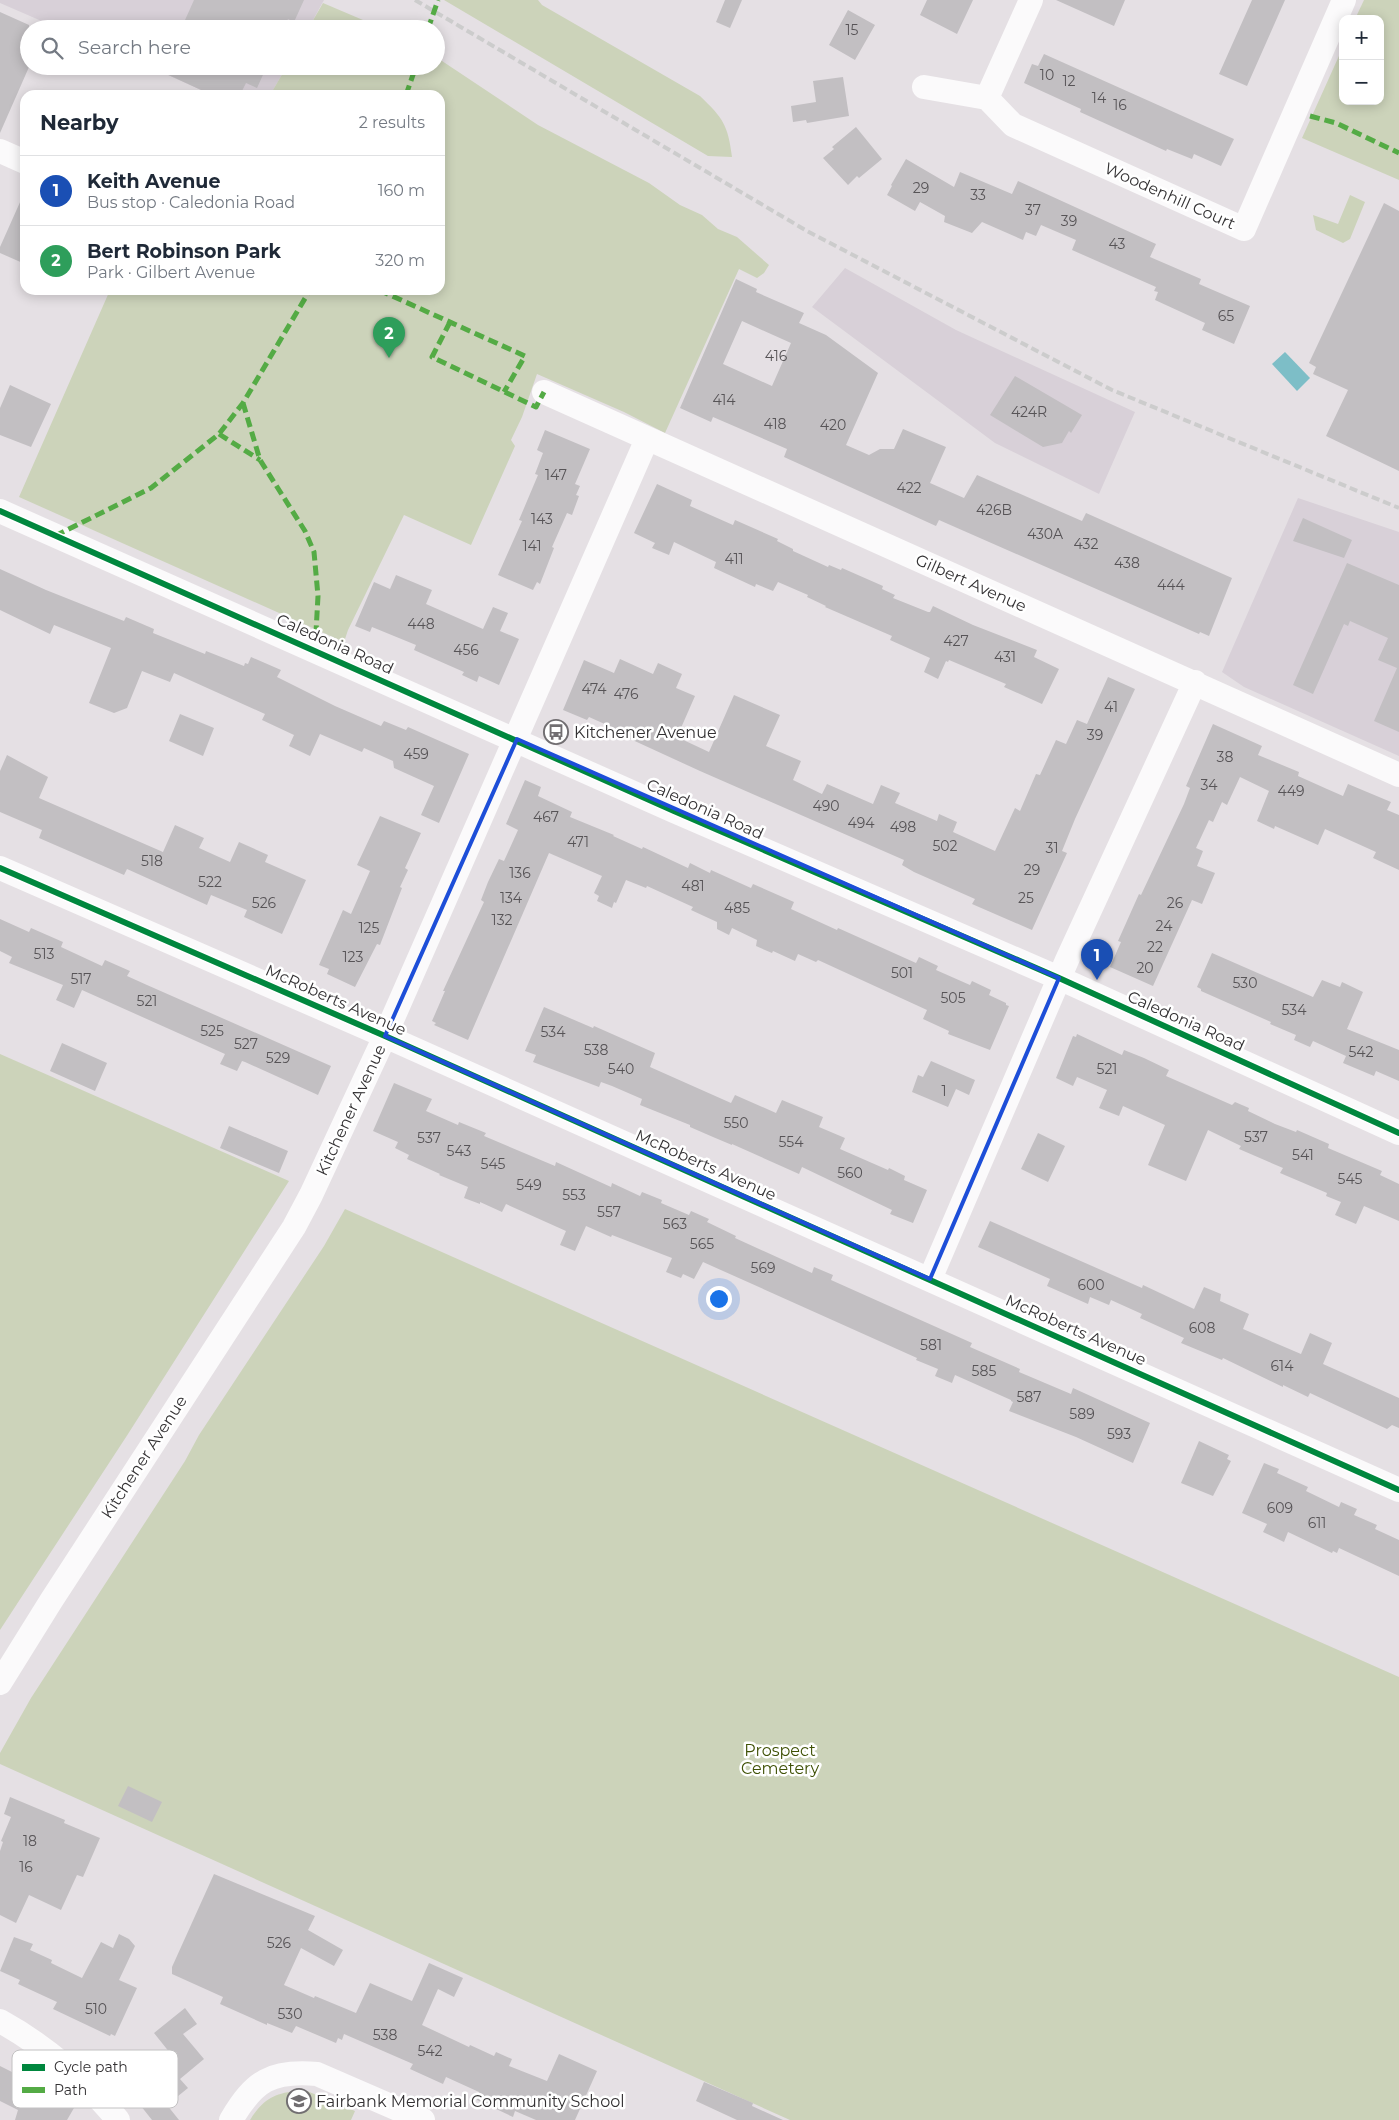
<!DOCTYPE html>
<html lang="en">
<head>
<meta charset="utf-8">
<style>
  :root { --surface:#fff; --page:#f6f6f7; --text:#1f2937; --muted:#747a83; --line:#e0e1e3; --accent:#716e71 }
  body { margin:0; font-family:Montserrat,sans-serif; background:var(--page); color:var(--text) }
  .controls { position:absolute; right:15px; top:15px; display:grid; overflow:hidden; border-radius:10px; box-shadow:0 2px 12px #0003 }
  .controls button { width:45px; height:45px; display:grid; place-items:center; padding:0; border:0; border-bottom:1px solid var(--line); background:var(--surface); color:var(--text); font:25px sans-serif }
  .you { position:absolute; left:718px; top:1298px; width:18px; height:18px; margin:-12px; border:4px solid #fff; border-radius:50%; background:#1a73e8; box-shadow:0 0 0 8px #1a73e833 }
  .badge { display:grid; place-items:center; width:32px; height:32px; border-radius:50%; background:var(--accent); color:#fff; font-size:16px; font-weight:700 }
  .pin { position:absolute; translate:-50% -41px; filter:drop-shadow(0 1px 2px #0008) }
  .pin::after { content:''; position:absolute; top:26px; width:18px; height:15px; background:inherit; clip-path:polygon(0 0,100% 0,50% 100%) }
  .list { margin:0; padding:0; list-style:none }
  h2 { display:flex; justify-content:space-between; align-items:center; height:65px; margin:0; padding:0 20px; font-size:21px }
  h2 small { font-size:16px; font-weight:400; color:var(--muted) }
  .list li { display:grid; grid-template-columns:32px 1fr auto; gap:15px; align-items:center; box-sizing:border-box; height:70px; padding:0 20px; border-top:1px solid var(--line) }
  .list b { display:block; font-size:19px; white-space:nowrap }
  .list p { margin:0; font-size:16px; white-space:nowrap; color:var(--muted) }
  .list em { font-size:16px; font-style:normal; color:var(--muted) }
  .icon { flex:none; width:28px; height:28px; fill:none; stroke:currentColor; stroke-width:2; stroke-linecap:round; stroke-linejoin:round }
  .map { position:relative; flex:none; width:1399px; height:2120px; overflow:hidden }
  .search { position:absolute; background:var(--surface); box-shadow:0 2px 12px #0003; left:20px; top:20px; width:425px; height:55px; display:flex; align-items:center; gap:12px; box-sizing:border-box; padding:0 18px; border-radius:28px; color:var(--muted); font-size:19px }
  .panel { position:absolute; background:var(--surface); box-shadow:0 2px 12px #0003; left:20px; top:90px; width:425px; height:205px; border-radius:15px }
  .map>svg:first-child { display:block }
  .built { fill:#d8d0d8 }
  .green { fill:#ccd3ba }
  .water { fill:#7dbec7 }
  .building { fill:#c2bfc2; fill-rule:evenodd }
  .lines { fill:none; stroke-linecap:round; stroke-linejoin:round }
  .minor { stroke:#fbfafb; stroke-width:24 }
  .rail { stroke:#ccc; stroke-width:4; stroke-dasharray:8 4; stroke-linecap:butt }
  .quiet { stroke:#54ab45; stroke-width:5; stroke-dasharray:10 5; stroke-linecap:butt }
  .cycleway-casing { stroke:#fff; stroke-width:9 }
  .cycleway { stroke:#00873e; stroke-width:6 }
  .marked { fill:none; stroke:#1d4ed8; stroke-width:4; stroke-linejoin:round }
  .labels { text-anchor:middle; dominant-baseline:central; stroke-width:5; stroke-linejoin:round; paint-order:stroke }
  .number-label { font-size:14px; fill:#575457 }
  .street-label { font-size:16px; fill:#333133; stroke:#fff }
  .poi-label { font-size:16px; fill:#333133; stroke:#fff; text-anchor:start }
  .park-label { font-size:16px; fill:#3f5105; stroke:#fff }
  .key { fill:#fff; stroke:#c2c1c2; stroke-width:1 }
  .key-label { font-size:14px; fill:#333133 }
</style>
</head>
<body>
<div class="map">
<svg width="1399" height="2120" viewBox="0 0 1399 2120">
  <rect width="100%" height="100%" fill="#e5e0e4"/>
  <path class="built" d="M0,0H324L308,29H60L0,3Z
    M148,66H287L270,95H212Z
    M845,268L956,330L1135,412L1099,494L995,443L812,307Z
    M1298,498L1399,532V756L1244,687L1222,672Z"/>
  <path class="green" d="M444,0H538L542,5L700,96C723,118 728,125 732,157L708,156Z
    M1364,0H1399V180L1302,138L1343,47V101H1380V19H1355Z
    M323,3L370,23L379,29H308Z
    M436,57L538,125L649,183L680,205L702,215L718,229L737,237L769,265L764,273L757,278L739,269L665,433L624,412L537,374L522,417L511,440L515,446L471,545L404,515L348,630L344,642L19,497L110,290H440V95H270L287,66H436Z
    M1350,195L1365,202L1350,239L1343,243L1316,230L1313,215L1338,224Z
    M0,1054L289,1181L128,1434L0,1630Z
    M345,1209L1399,1677V2120H790L0,1764V1753L31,1698L185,1461L199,1435L324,1246Z
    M295,2091H307L355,2111L351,2120H250C262,2101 272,2094 295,2091Z"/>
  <path class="water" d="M1285,352L1310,378L1297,391L1272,364Z"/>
  <path class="building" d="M194,0H304L294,22L288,19L283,29H181Z
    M725,0H742L730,28L716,22Z
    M927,0H973L957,34L920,15Z
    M1056,0H1125L1114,26Z
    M1252,0H1285L1247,86L1219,74Z
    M848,10L875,25L855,60L829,45Z
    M0,12L29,25V67L0,133Z
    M1044,54L1234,139L1221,166L1194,154L1192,159L1167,149L1166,151L1080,112L1081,109L1024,83L1032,64L1038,66Z
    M149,66H267L257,88L246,83L240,95H212Z
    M843,77L849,116L807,123L806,120L793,122L791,106L816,102L813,81Z
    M856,127L882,159L859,178L857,176L848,185L823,158L834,149L832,147Z
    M906,159L954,187L960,172L1012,194L1018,181L1156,244L1150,257L1201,279L1199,284L1250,306L1234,344L1202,330L1205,323L1155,300L1158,292L1154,291L1156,287L1072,250L1076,240L1041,225L1036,236L1026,232L1023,240L982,222L972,233L944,222L945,216L920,202L915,211L887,195L892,186L891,185Z
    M25,191V264L0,253V247Z
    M1384,203L1399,211V471L1326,436L1348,390L1313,374L1316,367L1309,363Z
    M736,279L757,289L756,292L804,313L799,323L826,335L878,373L846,445L869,455L880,449H894L903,429L946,447L930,483L964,498L977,475L1082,521L1086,513L1232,578L1209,636L1200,632L1199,634L939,520L936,526L784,457L787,449L713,417L711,422L680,408ZM742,321L791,343L772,386L723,364Z
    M1015,376L1082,415L1071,433L1069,431L1062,443L1043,447L990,415Z
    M10,385L51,404L31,447L0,435V408Z
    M545,430L590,449L575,484L580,486L576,495L579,496L572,515L567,513L552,547L554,548L540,584L537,582L533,590L498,575L522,521L519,520L538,475L535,474L543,453L537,450Z
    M657,484L692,500L690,506L733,525L735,520L778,539L777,541L793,549V551L828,567L829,565L841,570L842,568L883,586L882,589L895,595L893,598L928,612H930L933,606L973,625L1037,650L1034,657L1059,669L1042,704L1004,687L1006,684L949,660L948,662L946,661L938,679L924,672L930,658L890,640L892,636L825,607L826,606L807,597L808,595L778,582L773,591L756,584L755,587L714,568L716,562L674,542L669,555L652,548L655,543L634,533Z
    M1303,518L1352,540L1344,558L1293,541Z
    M1347,563L1399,585V732L1374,721L1397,668L1378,660L1388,638L1350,621L1348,626L1344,624L1313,694L1293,685Z
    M0,569L46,590L124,621L126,617L154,629L153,633L205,654L206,651L244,666L245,663L248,664L251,657L281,670L277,677L335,706L381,726L384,721L406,730L408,727L469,754L439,823L421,815L434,786L394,768L393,761L364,748L362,752L320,734L310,756L289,746L294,735L262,720L265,714L174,673L170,682L142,671L127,708L114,713L89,703L111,648L54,625L50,634L0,610Z
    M396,575L432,590L426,604L483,629L493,607L508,613L500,631L519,639L499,685L479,676L477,682L462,675L464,672L414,650L416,645L372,627L370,632L355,626L374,582L390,589Z
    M620,659L653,674L658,663L682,674L676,688L695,696L677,737L709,752L734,695L780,715L766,746L801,761L793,780L822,794L827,784L873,804L881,785L900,793L895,803L937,821L939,814L957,822L953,832L995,851L1015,808L1020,811L1036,774L1040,775L1056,740L1066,744L1077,720L1087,724L1108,677L1135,689L1075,819L1062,851L1067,853L1032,930L972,904L975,899L914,872L902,865L904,860L700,771L626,737L627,734L589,717L587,720L563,710L584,660L614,673Z
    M180,714L214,728L203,756L169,741Z
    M1213,724L1262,746L1258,755L1299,772L1298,776L1327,789L1343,796L1348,784L1391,802L1387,810L1399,815V870L1373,858L1376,852L1325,829L1318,845L1275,826L1274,829L1257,821L1269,791L1240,777L1227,805L1222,802L1213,822L1209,820L1196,848L1203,851L1197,866L1215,873L1202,904L1192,900L1153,986L1110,967L1121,942L1118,941L1139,894L1141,895L1184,804L1190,788L1186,786Z
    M7,755L48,777L39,798L163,852L175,825L204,838L199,848L230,862L239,842L268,855L265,862L306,880L282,934L244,917L247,910L211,895L207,905L127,869L124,875L39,838L42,830L0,812V771Z
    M525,780L541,787L538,796L572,812L570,817L614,835L613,836L642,849L643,847L688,868L690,863L710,873L711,870L751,888L753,884L794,902L791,909L837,930L838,928L916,963L919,957L938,966L936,970L970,985L972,981L991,990L989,995L1006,1003V1005L1009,1006L990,1050L948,1034L949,1031L923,1019L927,1010L818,960L816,962L798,954L795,961L773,951L772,953L756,946L757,940L732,928L729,935L717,929V922L691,910L693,907L647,886L646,888L626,880L616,903L614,902L612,908L597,901L599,896L594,893L602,876L549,853L468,1040L434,1025L436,1023L432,1021L445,991H443L484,902L481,900L488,882L499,859L504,861L518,830L506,824Z
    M380,816L421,833L405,868L408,870L400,887L402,888L380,945L377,944L355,987L327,974L329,969L319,965L343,910L351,914L370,871L357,865Z
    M0,919L29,932L31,928L63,942L61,947L102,966L105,960L130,971L127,976L147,985L331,1066L318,1095L245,1062L242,1061L237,1071L220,1064L225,1054L82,990L74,1008L56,1000L63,985L9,963L12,957L0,951Z
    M1212,953L1313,997L1322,980L1340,987L1342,982L1363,992L1347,1029L1399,1050V1081L1376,1071L1374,1076L1343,1063L1346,1056L1313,1041L1310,1047L1294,1040L1296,1035L1270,1024L1271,1022L1201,991V989L1197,987Z
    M544,1007L593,1028L594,1026L655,1053L650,1067L731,1103L735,1095L776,1113L782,1100L823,1117L819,1127L845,1138L840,1149L888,1170L889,1168L905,1176L904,1180L927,1190L913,1223L890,1214L892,1210L802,1167L799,1174L732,1144V1145L713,1137L690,1127V1125L640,1105L642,1099L612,1086L601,1082L599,1087L533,1062L536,1055L525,1051Z
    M1077,1034L1122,1055L1124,1050L1144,1058L1169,1070L1166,1076L1232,1105L1235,1102L1249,1108L1248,1111L1275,1124L1296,1132L1297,1130L1329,1144L1328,1148L1382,1171L1380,1175L1399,1184V1221L1364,1206L1356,1224L1335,1215L1341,1202L1326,1196L1327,1193L1280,1173L1283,1168L1239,1149L1241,1146L1208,1130L1186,1181L1148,1165L1165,1125L1123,1106L1119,1116L1099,1108L1107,1090L1077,1077L1073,1086L1056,1078L1073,1036L1076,1037Z
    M62,1043L107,1063L95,1091L50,1071Z
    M931,1061L975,1080L969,1095L956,1089L948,1107L912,1092L918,1075L923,1077Z
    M394,1083L432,1099L426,1111L458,1125L459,1122L486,1133L484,1136L555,1166L556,1162L611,1187L612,1183L640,1196L642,1192L662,1200L661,1203L689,1215L691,1211L709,1219L707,1222L736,1236L735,1238L812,1273L814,1267L833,1275L831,1280L972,1343L970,1347L1020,1369L1019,1372L1071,1394L1073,1388L1150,1423L1133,1463L1076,1437L1009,1411L1013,1402L1011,1401V1400L955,1375L952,1383L935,1376L938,1369L916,1360L917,1358L703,1262L694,1279L683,1274L681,1278L666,1272L672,1258L612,1235L611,1237L586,1226L575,1251L560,1245L566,1231L506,1204L502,1212L480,1202V1204L464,1198L468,1187L439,1175L440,1174L407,1159L409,1155L395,1148L398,1142L373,1131Z
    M229,1126L288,1151L279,1173L220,1148Z
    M1038,1133L1065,1146L1048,1182L1021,1169Z
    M990,1221L1142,1288L1143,1285L1194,1309L1204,1287L1221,1294L1220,1301L1249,1314L1243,1329L1301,1354L1310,1333L1332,1343L1323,1364L1399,1398V1428L1392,1425L1387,1429L1310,1393L1308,1397L1283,1385V1387L1223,1358L1222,1360L1181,1343L1184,1338L1140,1318L1142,1314L1111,1300L1109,1305L1090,1297L1088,1304L1047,1286L1050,1279L978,1247Z
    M1199,1441L1229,1455L1227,1459L1231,1461L1213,1496L1181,1483Z
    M1264,1463L1279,1469L1277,1473L1308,1487L1306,1491L1339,1507L1341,1502L1357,1509L1354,1515L1377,1525L1375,1529L1399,1540V1576L1339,1548L1337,1553L1333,1551L1332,1553L1288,1532L1284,1542L1263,1532L1267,1524L1242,1513Z
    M128,1786L162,1802L152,1822L118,1806Z
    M10,1797L65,1820L64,1823L100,1838L83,1877L77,1875L61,1910L29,1895L16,1923L0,1915V1851L3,1842L1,1841L11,1817L4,1814Z
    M214,1874L315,1916L308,1930L343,1950L334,1966L301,1948L284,1985L314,1998L315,1996L356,2013L370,1983L412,2001L429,1963L463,1978L454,1997L438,1989L422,2025L469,2047L470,2045L494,2056L496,2052L512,2059L509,2066L547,2081L559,2054L597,2071L575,2120H536L515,2111L513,2117L477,2100L479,2092L446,2077L443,2084L410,2069L413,2064L344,2034L342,2040L338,2038L336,2043L296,2026L292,2033L267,2023V2025L220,2004L223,1997L172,1974V1967Z
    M119,1934L129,1939L135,1946L119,1980L137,1988L115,2036L111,2034L110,2036L53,2009L57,2002L18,1984L20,1980L0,1971L14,1937L33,1944L30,1950L52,1960L51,1963L82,1978L101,1942L113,1948Z
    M185,2008L197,2024L183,2034L204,2059L180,2079L188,2088L167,2105L179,2120H152L133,2096L154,2078L150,2073L153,2071L151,2069L170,2053L154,2033Z
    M0,2066L74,2103L72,2107L74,2108L67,2120H15L18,2110L0,2101Z
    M704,2082L753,2103L752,2106L783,2120H737L696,2101Z"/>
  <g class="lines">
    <path class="minor" d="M924,87L987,98L1013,125L1244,229L1344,0
      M987,98L1031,0
      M0,151L25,162
      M544,392L1399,775
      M0,511L674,811L1059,978L1399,1133
      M0,868L385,1036L1399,1490
      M930,1279L1067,960L1195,682
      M0,1683L51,1601L294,1227L311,1195L385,1036L647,439
      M0,2021C44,2045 87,2082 118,2120
      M231,2120C254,2081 271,2070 317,2074L423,2120"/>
    <path class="rail" d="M415,0L807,231L1112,390L1399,508"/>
    <path class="quiet" d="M428,29L438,0
      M406,95L416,66
      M1310,116L1336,123L1399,153
      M379,290L525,356L504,392
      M450,322L432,357L536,407L544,392
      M243,403L260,460L305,531L314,552L318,596L316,632
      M219,434L260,460
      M55,536L151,488L219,434L243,403L310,290"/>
    <defs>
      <path id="cycleway" d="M0,511L674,811L1059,978L1399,1133
        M0,868L385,1036L1399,1490"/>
    </defs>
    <use href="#cycleway" class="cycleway-casing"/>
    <use href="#cycleway" class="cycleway"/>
  </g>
  <path class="marked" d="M517,739L1059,978L930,1279L385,1036Z"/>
  <defs>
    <symbol id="bus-ring" viewBox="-11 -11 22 22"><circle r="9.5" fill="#fff" stroke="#716e71" stroke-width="1.5"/><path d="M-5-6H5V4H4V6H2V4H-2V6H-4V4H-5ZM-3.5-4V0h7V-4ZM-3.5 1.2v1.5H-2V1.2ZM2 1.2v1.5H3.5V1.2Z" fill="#716e71"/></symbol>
    <symbol id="school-ring" viewBox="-11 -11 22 22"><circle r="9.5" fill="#fff" stroke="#716e71" stroke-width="1.5"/><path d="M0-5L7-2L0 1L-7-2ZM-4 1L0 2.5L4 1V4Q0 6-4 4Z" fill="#716e71"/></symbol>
  </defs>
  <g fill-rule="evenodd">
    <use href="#bus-ring" x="542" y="718" width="28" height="28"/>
    <use href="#school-ring" x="285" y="2087" width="28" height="28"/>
  </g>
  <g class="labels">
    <g class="number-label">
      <text x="852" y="30">15</text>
      <text x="1047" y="75">10</text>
      <text x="1069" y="81">12</text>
      <text x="1099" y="98">14</text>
      <text x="1120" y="105">16</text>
      <text x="921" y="188">29</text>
      <text x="978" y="195">33</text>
      <text x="1033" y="210">37</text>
      <text x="1069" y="221">39</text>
      <text x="1117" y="244">43</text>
      <text x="1226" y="316">65</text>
      <text x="776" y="356">416</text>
      <text x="724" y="400">414</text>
      <text x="1029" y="412">424R</text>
      <text x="775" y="424">418</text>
      <text x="833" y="425">420</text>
      <text x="556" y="475">147</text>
      <text x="909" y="488">422</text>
      <text x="994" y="510">426B</text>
      <text x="542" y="519">143</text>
      <text x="1045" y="534">430A</text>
      <text x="1086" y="544">432</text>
      <text x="532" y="546">141</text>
      <text x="734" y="559">411</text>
      <text x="1127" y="563">438</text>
      <text x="1171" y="585">444</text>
      <text x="421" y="624">448</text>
      <text x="956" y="641">427</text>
      <text x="466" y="650">456</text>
      <text x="1005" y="657">431</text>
      <text x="594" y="689">474</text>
      <text x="626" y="694">476</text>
      <text x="1111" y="707">41</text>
      <text x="1095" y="735">39</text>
      <text x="416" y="754">459</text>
      <text x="1225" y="757">38</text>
      <text x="1209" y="785">34</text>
      <text x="1291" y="791">449</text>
      <text x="826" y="806">490</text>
      <text x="546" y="817">467</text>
      <text x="861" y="823">494</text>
      <text x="903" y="827">498</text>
      <text x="578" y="842">471</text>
      <text x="945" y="846">502</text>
      <text x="1052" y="848">31</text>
      <text x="152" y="861">518</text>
      <text x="1032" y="870">29</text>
      <text x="520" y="873">136</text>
      <text x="210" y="882">522</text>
      <text x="693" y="886">481</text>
      <text x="511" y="898">134</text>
      <text x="1026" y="898">25</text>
      <text x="264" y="903">526</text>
      <text x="1175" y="903">26</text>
      <text x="737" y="908">485</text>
      <text x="502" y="920">132</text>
      <text x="1164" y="926">24</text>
      <text x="369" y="928">125</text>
      <text x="1155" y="947">22</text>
      <text x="44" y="954">513</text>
      <text x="353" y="957">123</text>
      <text x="1145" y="968">20</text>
      <text x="902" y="973">501</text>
      <text x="81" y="979">517</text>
      <text x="1245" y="983">530</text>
      <text x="953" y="998">505</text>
      <text x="147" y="1001">521</text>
      <text x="1294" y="1010">534</text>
      <text x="212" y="1031">525</text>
      <text x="553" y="1032">534</text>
      <text x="246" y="1044">527</text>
      <text x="596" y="1050">538</text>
      <text x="1361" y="1052">542</text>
      <text x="278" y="1058">529</text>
      <text x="621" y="1069">540</text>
      <text x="1107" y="1069">521</text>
      <text x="944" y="1091">1</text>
      <text x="736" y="1123">550</text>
      <text x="1256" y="1137">537</text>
      <text x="429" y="1138">537</text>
      <text x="791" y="1142">554</text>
      <text x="459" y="1151">543</text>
      <text x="1303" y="1155">541</text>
      <text x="493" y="1164">545</text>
      <text x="850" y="1173">560</text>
      <text x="1350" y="1179">545</text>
      <text x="529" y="1185">549</text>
      <text x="574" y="1195">553</text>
      <text x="609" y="1212">557</text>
      <text x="675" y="1224">563</text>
      <text x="702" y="1244">565</text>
      <text x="763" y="1268">569</text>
      <text x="1091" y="1285">600</text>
      <text x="1202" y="1328">608</text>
      <text x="931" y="1345">581</text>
      <text x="1282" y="1366">614</text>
      <text x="984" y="1371">585</text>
      <text x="1029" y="1397">587</text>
      <text x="1082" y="1414">589</text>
      <text x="1119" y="1434">593</text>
      <text x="1280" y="1508">609</text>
      <text x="1317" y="1523">611</text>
      <text x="30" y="1841">18</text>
      <text x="26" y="1867">16</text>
      <text x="279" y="1943">526</text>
      <text x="96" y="2009">510</text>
      <text x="290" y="2014">530</text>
      <text x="385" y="2035">538</text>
      <text x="430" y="2051">542</text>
    </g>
    <g class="street-label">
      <text transform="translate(1170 196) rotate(24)">Woodenhill Court</text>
      <text transform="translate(971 583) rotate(24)">Gilbert Avenue</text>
      <text transform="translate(335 644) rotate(24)">Caledonia Road</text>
      <text transform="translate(705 809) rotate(24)">Caledonia Road</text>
      <text transform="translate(336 1000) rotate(24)">McRoberts Avenue</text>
      <text transform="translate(1186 1021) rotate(24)">Caledonia Road</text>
      <text transform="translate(351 1110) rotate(-65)">Kitchener Avenue</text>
      <text transform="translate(706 1165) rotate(24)">McRoberts Avenue</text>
      <text transform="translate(1076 1330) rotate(24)">McRoberts Avenue</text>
      <text transform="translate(144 1457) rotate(-57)">Kitchener Avenue</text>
    </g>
    <g class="poi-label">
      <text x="574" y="732">Kitchener Avenue</text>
      <text x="316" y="2101">Fairbank Memorial Community School</text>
    </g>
    <g class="park-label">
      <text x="780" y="1750">Prospect<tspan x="780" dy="18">Cemetery</tspan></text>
    </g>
  </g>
  <rect x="12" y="2050" width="166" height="58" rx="8" class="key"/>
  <rect x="22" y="2064" width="23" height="7" fill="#00873e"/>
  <rect x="22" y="2087" width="23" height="6" fill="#54ab45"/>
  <g class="key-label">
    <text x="54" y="2072">Cycle path</text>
    <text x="54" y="2095">Path</text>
  </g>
</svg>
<div class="controls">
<button>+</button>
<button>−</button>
</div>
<div class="you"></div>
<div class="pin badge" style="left:1097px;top:980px;background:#1a4fb4">1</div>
<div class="pin badge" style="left:389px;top:358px;background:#2e9e5b">2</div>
<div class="search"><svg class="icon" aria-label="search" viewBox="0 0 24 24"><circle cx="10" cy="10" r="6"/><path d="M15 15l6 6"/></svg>Search here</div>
<section class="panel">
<h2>Nearby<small>2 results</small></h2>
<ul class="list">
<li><span class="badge" style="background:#1a4fb4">1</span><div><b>Keith Avenue</b><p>Bus stop · Caledonia Road</p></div><em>160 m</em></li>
<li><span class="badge" style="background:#2e9e5b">2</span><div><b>Bert Robinson Park</b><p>Park · Gilbert Avenue</p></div><em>320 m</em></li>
</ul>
</section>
</div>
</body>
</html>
